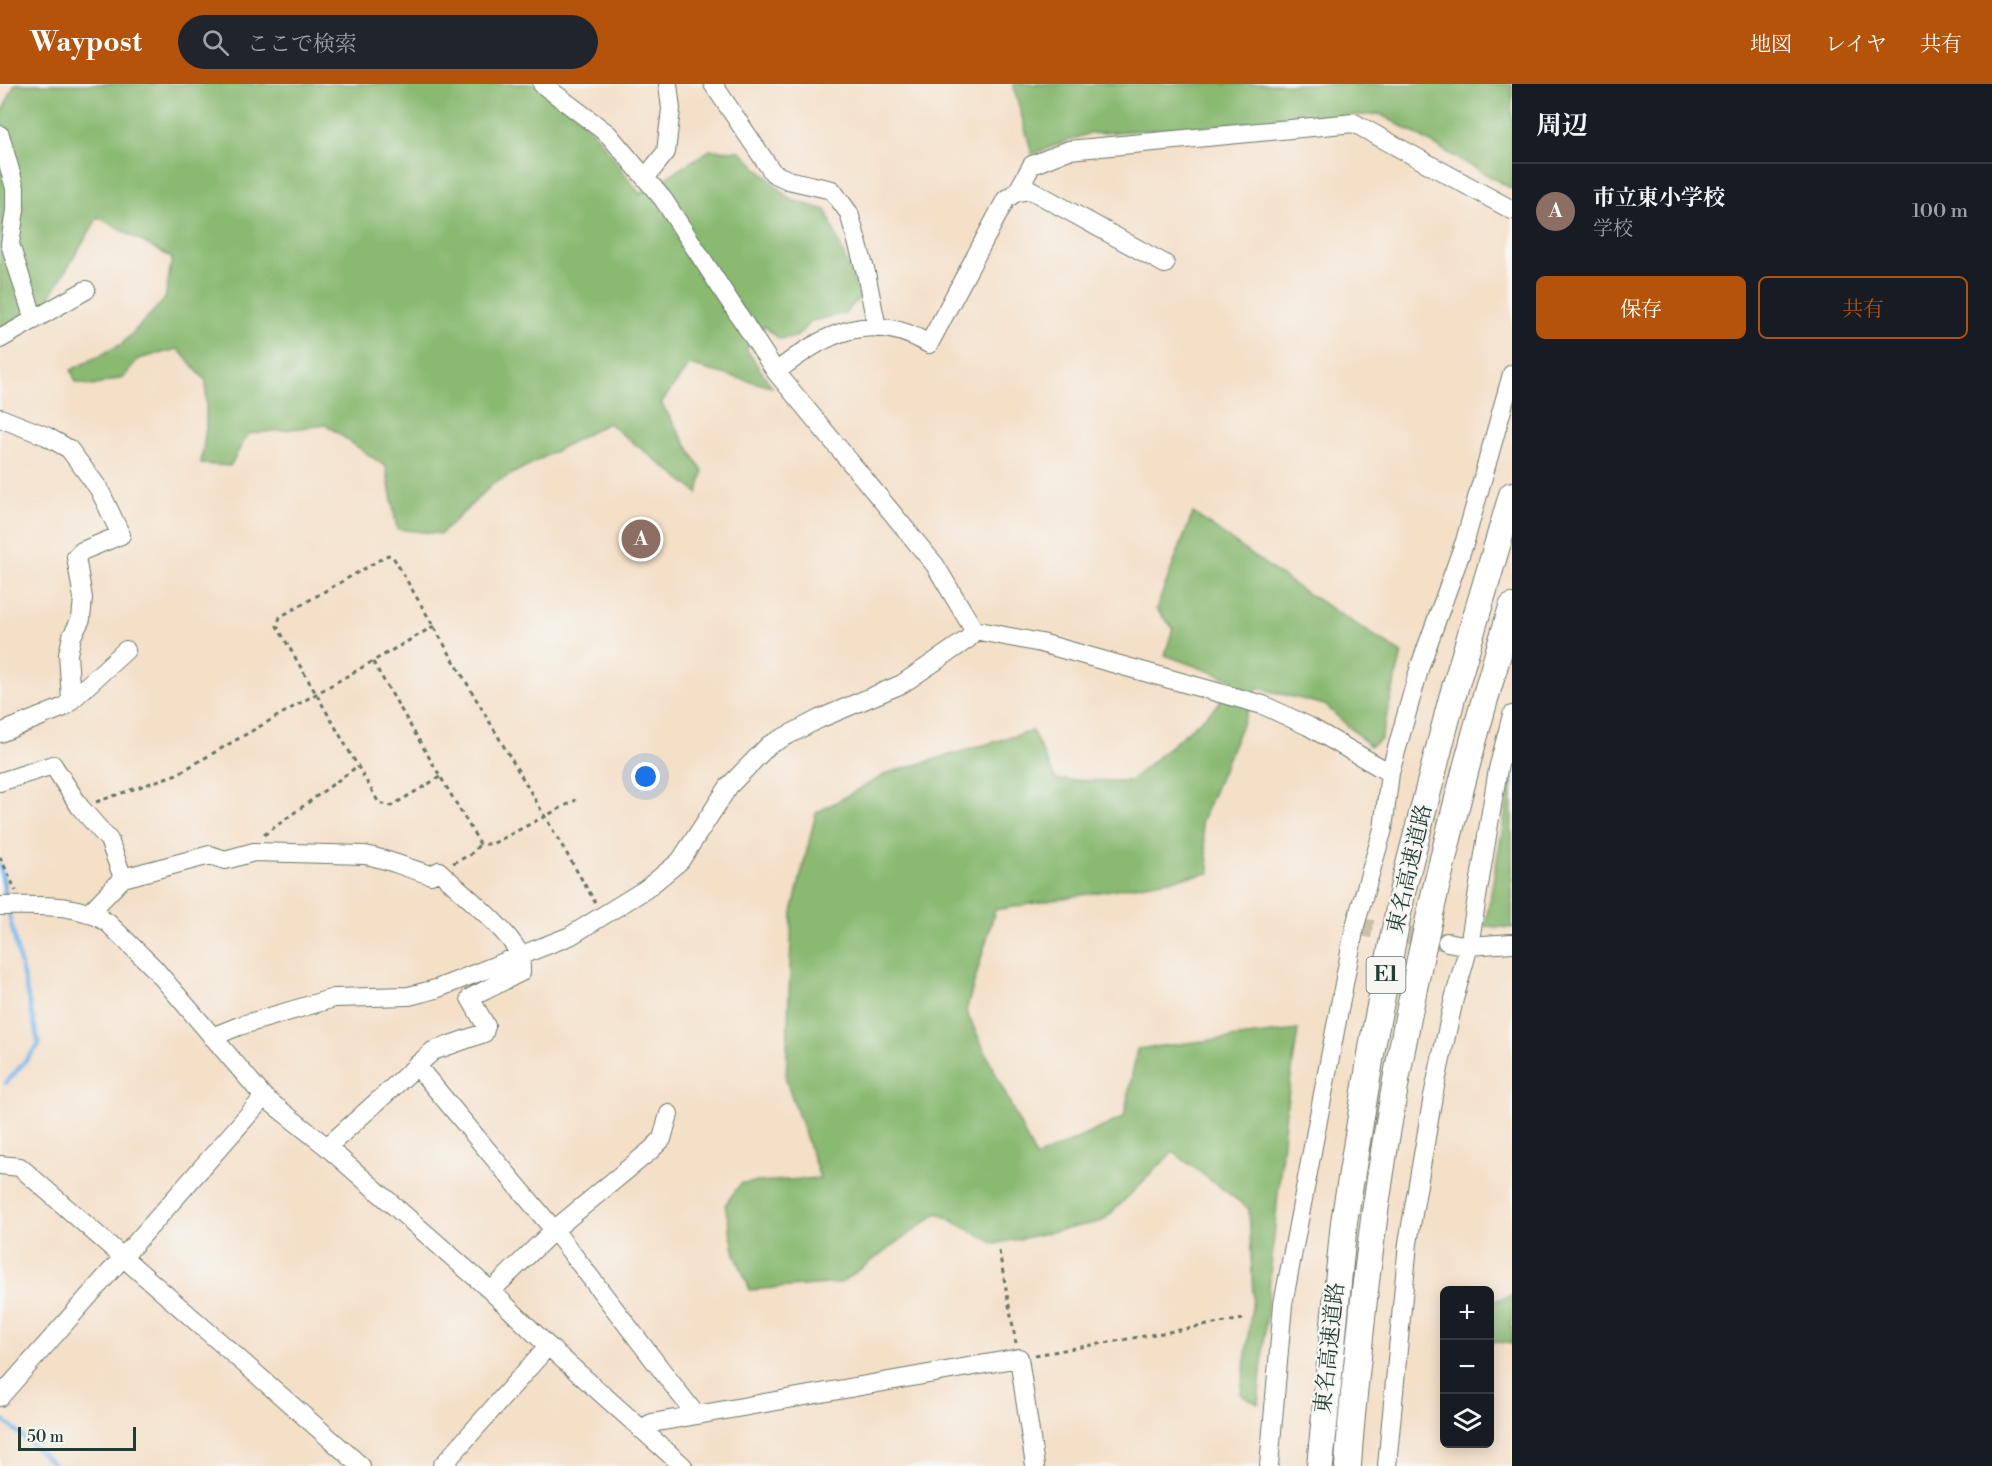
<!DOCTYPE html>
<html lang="ja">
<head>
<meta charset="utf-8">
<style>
  :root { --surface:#171b24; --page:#20242c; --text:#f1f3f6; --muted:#9ea1a6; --line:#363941; --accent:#b45309 }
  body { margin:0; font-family:"Libre Bodoni","Noto Serif JP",serif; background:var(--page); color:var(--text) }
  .controls { position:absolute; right:18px; bottom:18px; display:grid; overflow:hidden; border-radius:9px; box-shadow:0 3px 15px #0003 }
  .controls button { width:54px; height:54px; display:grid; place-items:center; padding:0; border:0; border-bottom:2px solid var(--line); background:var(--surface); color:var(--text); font:30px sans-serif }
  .scale { position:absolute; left:18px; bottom:15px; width:118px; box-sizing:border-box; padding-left:6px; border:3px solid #1f3d34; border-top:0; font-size:16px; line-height:21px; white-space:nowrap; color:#1f3d34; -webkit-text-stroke:4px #f6f6f2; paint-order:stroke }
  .you { position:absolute; left:646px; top:693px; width:21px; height:21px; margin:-15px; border:4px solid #fff; border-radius:50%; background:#1a73e8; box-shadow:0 0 0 9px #1a73e833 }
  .badge { display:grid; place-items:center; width:39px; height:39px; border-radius:50%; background:var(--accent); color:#fff; font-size:20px; font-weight:700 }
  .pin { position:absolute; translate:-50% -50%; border:3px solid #fff; box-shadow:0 2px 6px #0006 }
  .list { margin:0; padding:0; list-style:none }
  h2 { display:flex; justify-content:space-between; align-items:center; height:78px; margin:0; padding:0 24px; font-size:26px }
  h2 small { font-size:20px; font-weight:400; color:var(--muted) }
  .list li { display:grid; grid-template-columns:39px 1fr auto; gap:18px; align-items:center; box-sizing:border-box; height:96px; padding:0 24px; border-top:2px solid var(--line) }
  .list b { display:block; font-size:22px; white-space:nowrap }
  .list p { margin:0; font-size:20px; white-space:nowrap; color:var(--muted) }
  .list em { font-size:20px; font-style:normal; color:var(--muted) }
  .actions { display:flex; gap:12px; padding:18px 24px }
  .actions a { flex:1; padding:14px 0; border:2px solid var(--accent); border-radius:9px; text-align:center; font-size:21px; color:var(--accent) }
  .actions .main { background:var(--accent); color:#fff }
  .icon { flex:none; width:33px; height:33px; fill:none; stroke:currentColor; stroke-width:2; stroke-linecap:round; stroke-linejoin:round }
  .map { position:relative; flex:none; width:1512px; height:1382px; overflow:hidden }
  header { display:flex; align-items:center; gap:36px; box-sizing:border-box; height:84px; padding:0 30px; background:var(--accent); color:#fff }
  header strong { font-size:28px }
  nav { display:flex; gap:33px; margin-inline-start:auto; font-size:21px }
  .search { width:420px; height:54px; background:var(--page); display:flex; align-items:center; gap:15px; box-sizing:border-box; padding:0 21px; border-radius:33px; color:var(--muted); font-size:22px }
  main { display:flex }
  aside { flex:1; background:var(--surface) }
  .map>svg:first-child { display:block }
  .forest { fill:#8ab972; stroke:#547b53; stroke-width:1.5 }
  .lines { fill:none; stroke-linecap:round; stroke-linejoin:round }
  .stream { stroke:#79b8ed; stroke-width:4.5 }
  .minor-tunnel { stroke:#c9bfaa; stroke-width:18; stroke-dasharray:18 9; stroke-linecap:butt }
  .minor-casing { stroke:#6a7667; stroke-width:20 }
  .highway-casing { stroke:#6a7667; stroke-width:28 }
  .path { stroke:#6a7667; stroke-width:3; stroke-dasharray:4.5 4.5; stroke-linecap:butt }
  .minor { stroke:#fff; stroke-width:18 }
  .highway { stroke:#fff; stroke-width:26 }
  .labels { text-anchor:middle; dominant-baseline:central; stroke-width:4.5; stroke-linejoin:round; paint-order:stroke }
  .shield { fill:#f6f6f2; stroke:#60746d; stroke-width:1.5 }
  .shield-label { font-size:21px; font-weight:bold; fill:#1f3d34 }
  .street-label { font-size:22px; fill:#1f3d34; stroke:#f6f6f2 }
</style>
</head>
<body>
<header>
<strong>Waypost</strong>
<div class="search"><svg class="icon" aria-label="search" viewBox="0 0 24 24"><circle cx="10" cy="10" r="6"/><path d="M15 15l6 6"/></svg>ここで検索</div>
<nav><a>地図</a><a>レイヤ</a><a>共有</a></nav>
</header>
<main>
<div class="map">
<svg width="1512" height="1382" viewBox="0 0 1512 1382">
  <rect width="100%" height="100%" fill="#f6f6f2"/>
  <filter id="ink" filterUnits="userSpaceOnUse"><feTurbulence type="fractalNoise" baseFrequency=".0167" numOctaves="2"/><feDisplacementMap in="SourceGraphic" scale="12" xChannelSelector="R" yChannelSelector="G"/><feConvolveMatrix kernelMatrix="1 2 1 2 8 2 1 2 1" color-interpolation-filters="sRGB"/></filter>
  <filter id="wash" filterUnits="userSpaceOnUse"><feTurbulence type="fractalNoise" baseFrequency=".008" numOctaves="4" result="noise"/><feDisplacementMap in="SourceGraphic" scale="24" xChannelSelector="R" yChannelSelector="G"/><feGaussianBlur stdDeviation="1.35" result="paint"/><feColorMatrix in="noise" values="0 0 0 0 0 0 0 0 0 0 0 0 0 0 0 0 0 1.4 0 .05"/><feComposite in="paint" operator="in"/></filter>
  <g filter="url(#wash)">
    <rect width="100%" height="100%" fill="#f4dfc7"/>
    <path class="forest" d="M15,0H545L597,52L640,110L710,66L740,67L791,116L826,126L860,213L845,229L811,237L796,253L779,255L764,242L746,265L772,303L689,281L661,319L703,388L698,409L608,339L493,400L441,450L397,445L386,383L326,341L248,350L230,382L201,380L206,343V297L178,265L138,275L124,293L93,302L76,298L71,286L122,260L165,215L172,174L98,133L47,218L0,261V32Z
      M1013,0H1512V105L1380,30L1087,50L1032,70Z
      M1193,429L1300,505L1402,569L1381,655L1370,662L1325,621L1257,604L1201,739L1210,789L995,826L966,927L1036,1074L1124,1033L1137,965L1298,946L1286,1026L1258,1320L1241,1310L1253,1213L1249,1125L1173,1068L1103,1137L995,1160L938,1129L841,1199L750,1206L735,1170L725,1121L741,1099L820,1094L786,996L792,828L816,729L888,689L1032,647L1056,696L1130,697L1217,622L1233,596L1165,571L1173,544L1156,525Z
      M1512,692V844L1485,842Z
      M1512,1211V1260L1490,1257V1218Z"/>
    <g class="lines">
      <path class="stream" d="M0,781L7,818
        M6,999L39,961L8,826
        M0,1333L56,1382"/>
    </g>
  </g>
  <g filter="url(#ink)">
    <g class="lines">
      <path class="minor-tunnel" d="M1355,842L1447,858"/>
      <defs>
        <path id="minor" d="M542,0L608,50L663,115L776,288L935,481L974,546L1041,559L1263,621L1308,642L1390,689
          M713,0L773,89L788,96L832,106L849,129L866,189L877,244
          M0,51L15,104V126L10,160L34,236
          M646,93L666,68L671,25L668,0
          M1017,108L1032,81L1069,66L1354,39L1512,126
          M0,255L86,206
          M776,288C824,250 869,225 929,260L1006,115L1017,108L1031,106L1165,180
          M0,334L46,352L69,365L99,405L121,451L82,467L76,473L83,514L81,535L72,552L68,570L71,615
          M0,649L64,623L126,566
          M0,698L53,681L80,723L109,756L123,794
          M0,822C35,822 78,818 108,839L154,884L264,1013L327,1063L491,1207L548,1262L683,1382
          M89,829L123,794L210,771L225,776L254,768L365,771C388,775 409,785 431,791L439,787C457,805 515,851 520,873C521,878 521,883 521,888L470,914L486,942L484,949L433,967L327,1063
          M1447,858L1469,862L1512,859
          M212,953L239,942L334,914L409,912L436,905L570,852L646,805L680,777L729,702L769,661L819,635L902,600L968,555L974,546
          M416,981L554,1146L696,1331
          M0,1081L20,1083L361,1382
          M491,1207L554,1146L651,1066L662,1055L669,1030
          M0,1313L264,1013
          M640,1345L652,1339L1019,1274L1035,1382
          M442,1382L548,1262
          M1269,1382L1283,1220L1355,842L1383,745L1390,689L1420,582L1465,457L1512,290
          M1387,1382L1408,1159L1433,1012L1454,915L1469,862L1498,685L1512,631"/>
        <path id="highway" d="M1320,1382L1344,1138L1373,958L1403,804L1452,614L1512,411
          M1348,1382C1351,1329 1358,1276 1363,1224C1389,986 1442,752 1512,523"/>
      </defs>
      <use href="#minor" class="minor-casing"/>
      <use href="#highway" class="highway-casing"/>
      <path class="path" d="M373,578L480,760H492L576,716
        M440,693L391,722L379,719L277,542L280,533L388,471L393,473L595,818
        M96,718L177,690L434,542
        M264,751L359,681
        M0,773L16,807
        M453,779L470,771L480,760
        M999,1167L1016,1259
        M1035,1271L1243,1235"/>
      <use href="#minor" class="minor"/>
      <use href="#highway" class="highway"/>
    </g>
  </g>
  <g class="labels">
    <rect class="shield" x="1366.5" y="873" width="39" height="36" rx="4.5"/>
    <g class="shield-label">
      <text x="1386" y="891">E1</text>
    </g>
    <g class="street-label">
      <text transform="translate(1410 785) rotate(-77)">東名高速道路</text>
      <text transform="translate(1330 1264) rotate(-84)">東名高速道路</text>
    </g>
  </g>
</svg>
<div class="controls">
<button>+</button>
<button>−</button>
<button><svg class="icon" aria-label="layers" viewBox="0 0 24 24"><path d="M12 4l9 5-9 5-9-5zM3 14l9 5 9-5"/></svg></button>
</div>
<div class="scale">50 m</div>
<div class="you"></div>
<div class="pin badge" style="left:641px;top:455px;background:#8d6e63">A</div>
</div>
<aside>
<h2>周辺<small></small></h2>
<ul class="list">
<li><span class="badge" style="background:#8d6e63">A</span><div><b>市立東小学校</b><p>学校</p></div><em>100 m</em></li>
</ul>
<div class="actions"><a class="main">保存</a><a>共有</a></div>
</aside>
</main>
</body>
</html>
